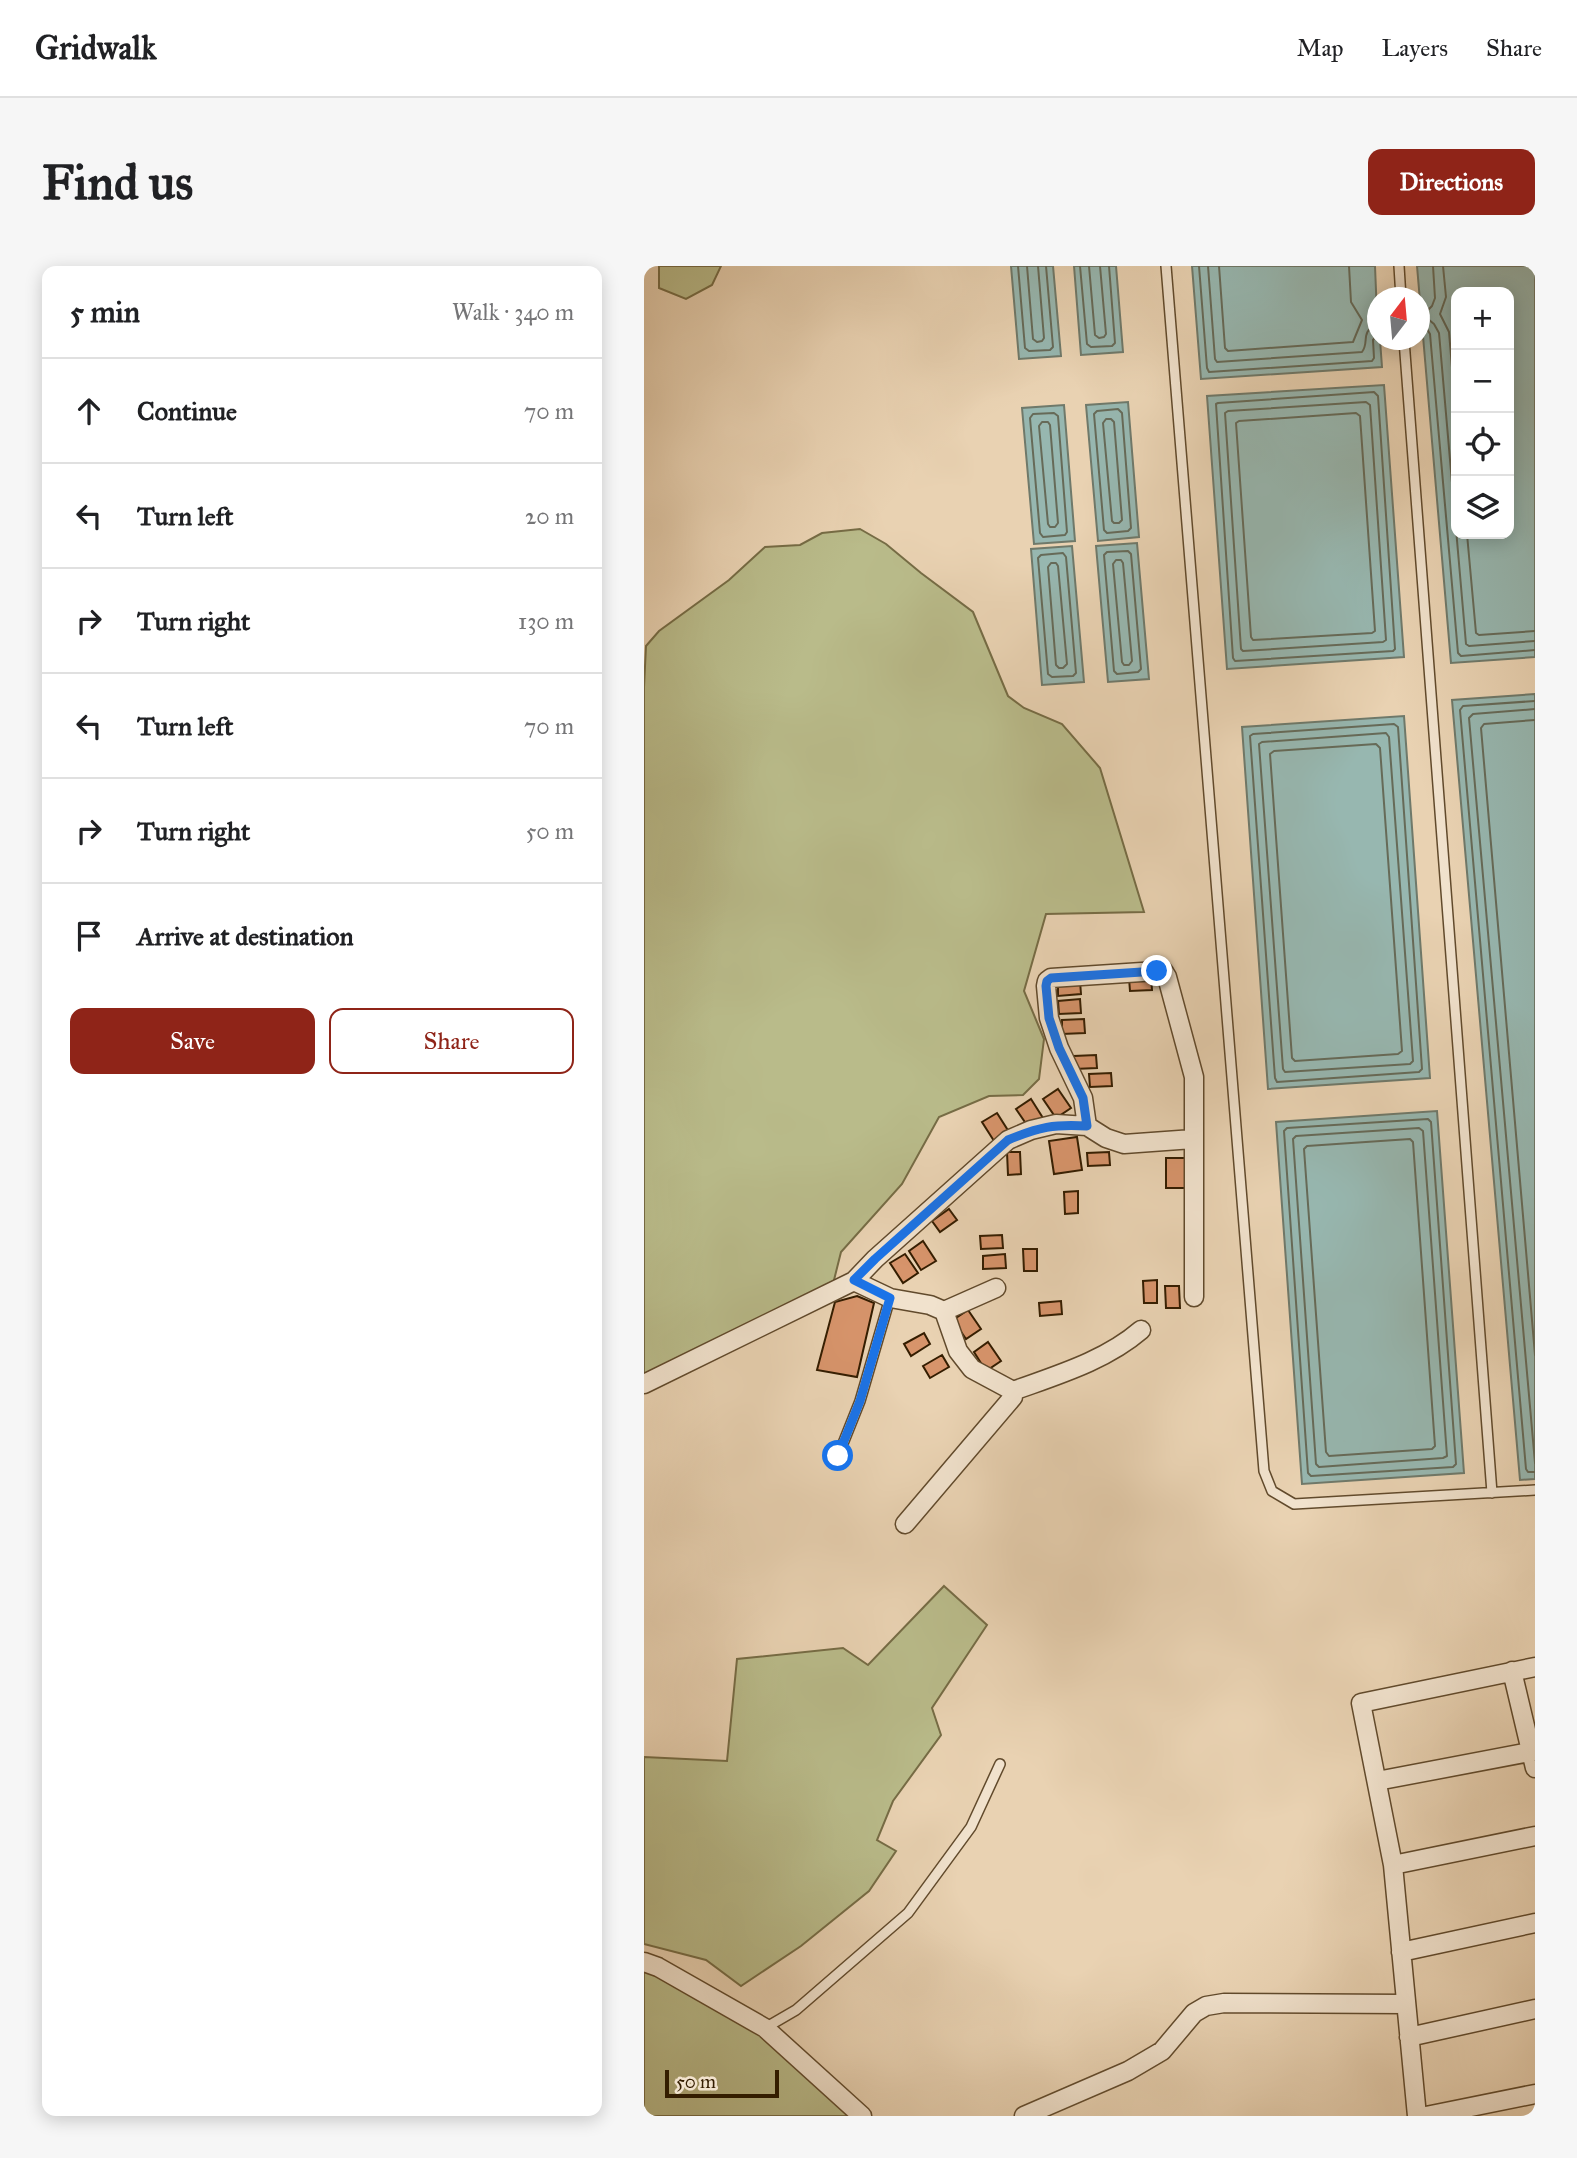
<!DOCTYPE html>
<html lang="en">
<head>
<meta charset="utf-8">
<style>
  :root { --surface:#fff; --page:#f6f6f6; --text:#202124; --muted:#757577; --line:#e0e0e0; --accent:#8f2418 }
  body { margin:0; font-family:"IM FELL Great Primer",serif; background:var(--page); color:var(--text) }
  .controls { position:absolute; right:21px; top:21px; display:grid; overflow:hidden; border-radius:14px; box-shadow:0 4px 18px #0003 }
  .controls button { width:63px; height:63px; display:grid; place-items:center; padding:0; border:0; border-bottom:2px solid var(--line); background:var(--surface); color:var(--text); font:35px sans-serif }
  .compass { position:absolute; left:723px; top:21px; width:63px; height:63px; border-radius:50%; background:var(--surface); box-shadow:0 4px 18px #0003; rotate:16deg }
  .scale { position:absolute; left:21px; bottom:18px; width:114px; box-sizing:border-box; padding-left:7px; border:4px solid #341d00; border-top:0; font-size:19px; line-height:24px; white-space:nowrap; color:#341d00; -webkit-text-stroke:5px #f1e2cd; paint-order:stroke }
  .stop { position:absolute; width:21px; height:21px; margin:-16px; border:5px solid #1a73e8; border-radius:50%; background:#fff }
  .stop.end { background:#1a73e8; border-color:#fff; box-shadow:0 2px 7px #0008 }
  .list { margin:0; padding:0; list-style:none }
  h2 { display:flex; justify-content:space-between; align-items:center; height:91px; margin:0; padding:0 28px; font-size:30px }
  h2 small { font-size:23px; font-weight:400; color:var(--muted) }
  .list li { display:grid; grid-template-columns:46px 1fr auto; gap:21px; align-items:center; box-sizing:border-box; height:105px; padding:0 28px; border-top:2px solid var(--line) }
  .list b { display:block; font-size:26px; white-space:nowrap }
  .list em { font-size:23px; font-style:normal; color:var(--muted) }
  .actions { display:flex; gap:14px; padding:21px 28px }
  .actions a { flex:1; padding:16px 0; border:2px solid var(--accent); border-radius:14px; text-align:center; font-size:24px; color:var(--accent) }
  .actions .main { background:var(--accent); color:#fff }
  .icon { flex:none; width:38px; height:38px; fill:none; stroke:currentColor; stroke-width:2; stroke-linecap:round; stroke-linejoin:round }
  .map { position:relative; flex:none; width:891px; height:1850px; overflow:hidden; border-radius:14px }
  header { display:flex; align-items:center; gap:42px; box-sizing:border-box; height:98px; padding:0 35px; background:var(--surface); border-bottom:2px solid var(--line) }
  header strong { font-size:33px }
  nav { display:flex; gap:38px; margin-inline-start:auto; font-size:24px }
  .intro { display:flex; align-items:center; justify-content:space-between; box-sizing:border-box; height:168px; padding:0 42px }
  h1 { margin:0; font-size:49px }
  .button { padding:18px 32px; border-radius:14px; background:var(--accent); color:#fff; font-size:24px; font-weight:700 }
  main { display:flex; gap:42px; padding:0 42px }
  aside { flex:1; background:var(--surface); border-radius:14px; box-shadow:0 4px 18px #0003 }
  .map>svg:first-child { display:block }
  .green { fill:#b9bb8a; stroke:#766c45; stroke-width:2 }
  .water { fill:#97b7b0; stroke:#6f796a; stroke-width:2; fill-rule:evenodd }
  .lines { fill:none; stroke-linecap:round; stroke-linejoin:round }
  .shore { stroke:#666a58; stroke-width:2 }
  .building { fill:#d7946b; stroke:#341d00; stroke-width:2 }
  .service-casing { stroke:#614a2c; stroke-width:12 }
  .minor-casing { stroke:#614a2c; stroke-width:21 }
  .service { stroke:#f1e2cd; stroke-width:9 }
  .minor { stroke:#f1e2cd; stroke-width:18 }
  .route { stroke:#1a73e8; stroke-width:9 }
</style>
</head>
<body>
<header>
<strong>Gridwalk</strong>
<nav><a>Map</a><a>Layers</a><a>Share</a></nav>
</header>
<div class="intro"><h1>Find us</h1><a class="button">Directions</a></div>
<main>
<aside>
<h2>5 min<small>Walk · 340 m</small></h2>
<ul class="list">
<li><svg class="icon" aria-label="ahead" viewBox="0 0 24 24"><path d="M12 20V5M6 11l6-6 6 6"/></svg><div><b>Continue</b></div><em>70 m</em></li>
<li><svg class="icon" aria-label="left" viewBox="0 0 24 24"><path d="M17 20v-9H6M10 6l-5 5 5 5"/></svg><div><b>Turn left</b></div><em>20 m</em></li>
<li><svg class="icon" aria-label="right" viewBox="0 0 24 24"><path d="M7 20v-9h11M14 6l5 5-5 5"/></svg><div><b>Turn right</b></div><em>130 m</em></li>
<li><svg class="icon" aria-label="left" viewBox="0 0 24 24"><path d="M17 20v-9H6M10 6l-5 5 5 5"/></svg><div><b>Turn left</b></div><em>70 m</em></li>
<li><svg class="icon" aria-label="right" viewBox="0 0 24 24"><path d="M7 20v-9h11M14 6l5 5-5 5"/></svg><div><b>Turn right</b></div><em>50 m</em></li>
<li><svg class="icon" aria-label="arrive" viewBox="0 0 24 24"><path d="M6 21V4h12l-3 4 3 4H6"/></svg><div><b>Arrive at destination</b></div></li>
</ul>
<div class="actions"><a class="main">Save</a><a>Share</a></div>
</aside>
<div class="map">
<svg width="891" height="1850" viewBox="0 0 891 1850">
  <rect width="100%" height="100%" fill="#e9d2b2"/>
  <filter id="stains"><feTurbulence type="fractalNoise" baseFrequency=".00286" numOctaves="4"/><feColorMatrix values="0 0 0 0 .2 0 0 0 0 .09 0 0 0 0 .02 0 0 0 .5 -.17"/></filter>
  <radialGradient id="worn" r=".72"><stop offset=".6" stop-color="#630" stop-opacity="0"/><stop offset="1" stop-color="#630" stop-opacity=".3"/></radialGradient>
  <path class="green" d="M15,0H77L68,19L42,33L15,22Z
    M216,263L242,278L277,307L329,346L364,430L380,442L418,458L456,502L500,646L402,648L380,725L400,773L395,813L379,829L345,830L295,851L258,918L197,986L188,1022L0,1116V421L2,380L15,365L85,314L121,281L156,279L178,267Z
    M300,1320L343,1359L288,1442L297,1469L249,1535L233,1574L252,1585L225,1625L157,1680L97,1720L62,1694L0,1678V1491L83,1495L93,1393L199,1382L224,1399Z
    M0,1703L114,1766L208,1850H0Z"/>
  <path class="water" d="M367,0H409L417,90L375,93Z
    M430,0H472L479,86L437,89Z
    M548,0H731L734,74H736L738,101L557,113Z
    M773,0H891V391L807,397ZM812,26H865V268H812Z
    M740,119L760,391L583,403L563,130Z
    M484,136L495,271L454,275L442,139Z
    M420,139L431,275L390,278L378,142Z
    M493,277L505,413L464,416L452,280Z
    M428,280L440,416L398,419L387,283Z
    M891,428V1213L876,1214L808,434Z
    M760,450L786,812L624,823L598,461Z
    M793,845L820,1207L658,1218L632,856Z"/>
  <g class="lines">
    <path class="shore" d="M374,0L381,82L385,85L406,84L409,81L402,0
      M383,0L389,73L393,76L398,75L400,72L394,0
      M436,0L443,78L447,81L468,80L471,77L465,0
      M445,0L451,69L455,72L460,71L462,68L456,0
      M555,0L563,102L565,106L728,95L730,92L729,74L734,68
      M564,0L571,93L573,96L718,86C726,76 715,66 734,58
      M575,0L581,82L584,85L709,76L718,54L707,36L705,0
      M789,0L791,32L788,40L779,49L790,58L795,67L822,378L825,380L891,375
      M799,0L802,31L796,48L805,66L812,149
      M776,61L783,63L786,68L814,387L817,390L891,384
      M730,126L734,130L751,383L749,385L591,395L589,392L572,138L574,137Z
      M722,136L726,139L742,374L739,376L599,385L597,383L581,147L584,145Z
      M474,143L478,147L487,262L484,265L463,267L460,264L450,148L453,145Z
      M410,147L414,150L423,266L421,269L399,271L396,267L386,152L389,148Z
      M712,147L716,150L731,365L728,367L609,374L607,371L592,157L595,155Z
      M462,153H467L470,156L478,254L475,257H470L468,255L459,157Z
      M398,156H404L406,159L414,257L411,261H406L404,258L395,160Z
      M823,268L832,367L835,369L891,365
      M484,285L487,288L497,403L494,406L473,408L470,405L460,289L463,286Z
      M419,287L422,291L432,407L429,410L408,411L404,408L394,292L397,289Z
      M472,294H477L479,297L488,395L485,399H480L478,396L469,298Z
      M407,297H412L414,300L423,398L419,402H415L412,399L404,301Z
      M891,435L819,440L816,444L882,1203L884,1206H891
      M891,443L829,448L825,452L891,1197
      M891,454L840,458L837,462L891,1089
      M750,458L754,461L778,803L775,806L633,816L631,812L606,470L609,468Z
      M742,467L745,471L769,795L766,798L641,806L639,803L615,478L618,476Z
      M732,478L736,482L758,785L754,788L651,795L648,792L626,488L630,485Z
      M784,853L787,856L812,1198L809,1201L667,1210L664,1207L640,865L643,862Z
      M775,862L779,865L803,1190L799,1192L675,1201L672,1198L649,873L652,870Z
      M766,873L769,876L791,1180L788,1183L685,1190L682,1186L660,883L663,880Z"/>
  </g>
  <path class="building" d="M507,710L508,724L486,725L485,712Z
    M436,715L437,728L414,730V717Z
    M436,733L437,747L415,748L414,735Z
    M440,753L441,767L418,768V754Z
    M452,789L453,802L430,803V790Z
    M467,807L468,820L446,821L445,808Z
    M414,823L427,842L412,852L399,833Z
    M387,833L399,852L385,862L372,843Z
    M353,847L365,866L350,875L338,856Z
    M433,871L438,904L410,908L405,875Z
    M363,886H376L377,908L364,909Z
    M465,886L466,899L444,900L443,887Z
    M522,892H541V922H522Z
    M434,925V947L421,948L420,926Z
    M305,943L313,954L296,966L288,955Z
    M358,969L359,982L337,983L336,970Z
    M279,975L292,995L277,1004L265,985Z
    M379,983H393V1005H380Z
    M261,988L274,1007L259,1017L246,997Z
    M361,988L362,1002L339,1003V990Z
    M513,1014V1037H500L499,1015Z
    M521,1020H535L536,1042H522Z
    M213,1030L230,1037L213,1111L173,1104L191,1036Z
    M417,1035L418,1048L396,1050L395,1037Z
    M324,1044L337,1063L322,1073L309,1054Z
    M280,1067L286,1078L267,1090L260,1078Z
    M344,1076L357,1095L342,1105L330,1086Z
    M298,1089L305,1101L286,1112L279,1100Z"/>
  <g class="lines">
    <defs>
      <path id="service" d="M522,0L620,1205L628,1225L650,1238L891,1224
        M755,0L757,32
        M760,74L848,1227
        M194,1190L216,1135L246,1032
        M121,1762L152,1744L264,1647L327,1561L356,1498"/>
      <path id="minor" d="M443,860L439,832L415,782L405,752L402,720L403,715L407,712L513,705L520,706L523,711L550,811V1031
        M210,1015L246,1032L286,1039L300,1045L314,1085L328,1103L369,1125
        M300,1045L352,1022
        M0,1118L210,1015L231,993L364,874L387,864L412,858L443,860L462,872L480,878L549,873
        M369,1125C413,1109 461,1095 497,1064
        M261,1258L369,1131V1125
        M868,1405L891,1502
        M733,1515L891,1485
        M749,1599L891,1570
        M757,1686L891,1657
        M0,1696L14,1701L121,1762L218,1850
        M765,1771L891,1743
        M380,1850L484,1805L518,1785L550,1747L562,1740L580,1737L761,1738
        M773,1850L749,1599L717,1437L891,1401
        M782,1850L891,1828"/>
    </defs>
    <use href="#service" class="service-casing"/>
    <use href="#minor" class="minor-casing"/>
    <use href="#service" class="service"/>
    <use href="#minor" class="minor"/>
  </g>
  <g class="lines">
    <path class="route" d="M194,1190L216,1135L246,1032L210,1014L231,993L364,874C395,861 410,858 443,860L439,832L415,782L405,752L402,720L403,715L407,712L513,705"/>
  </g>
  <rect width="100%" height="100%" filter="url(#stains)"/>
  <rect width="100%" height="100%" fill="url(#worn)"/>
</svg>
<div class="controls">
<button>+</button>
<button>−</button>
<button><svg class="icon" aria-label="locate" viewBox="0 0 24 24"><circle cx="12" cy="12" r="6"/><path d="M12 2v4M12 18v4M2 12h4M18 12h4"/></svg></button>
<button><svg class="icon" aria-label="layers" viewBox="0 0 24 24"><path d="M12 4l9 5-9 5-9-5zM3 14l9 5 9-5"/></svg></button>
</div>
<svg class="compass" viewBox="-18 -18 36 36"><path d="M0-13l5 13h-10z" fill="#e53935"/><path d="M0 13l5-13h-10z" fill="#757577"/></svg>
<div class="scale">50 m</div>
<div class="stop" style="left:194px;top:1190px"></div>
<div class="stop end" style="left:513px;top:705px"></div>
</div>
</main>
</body>
</html>
